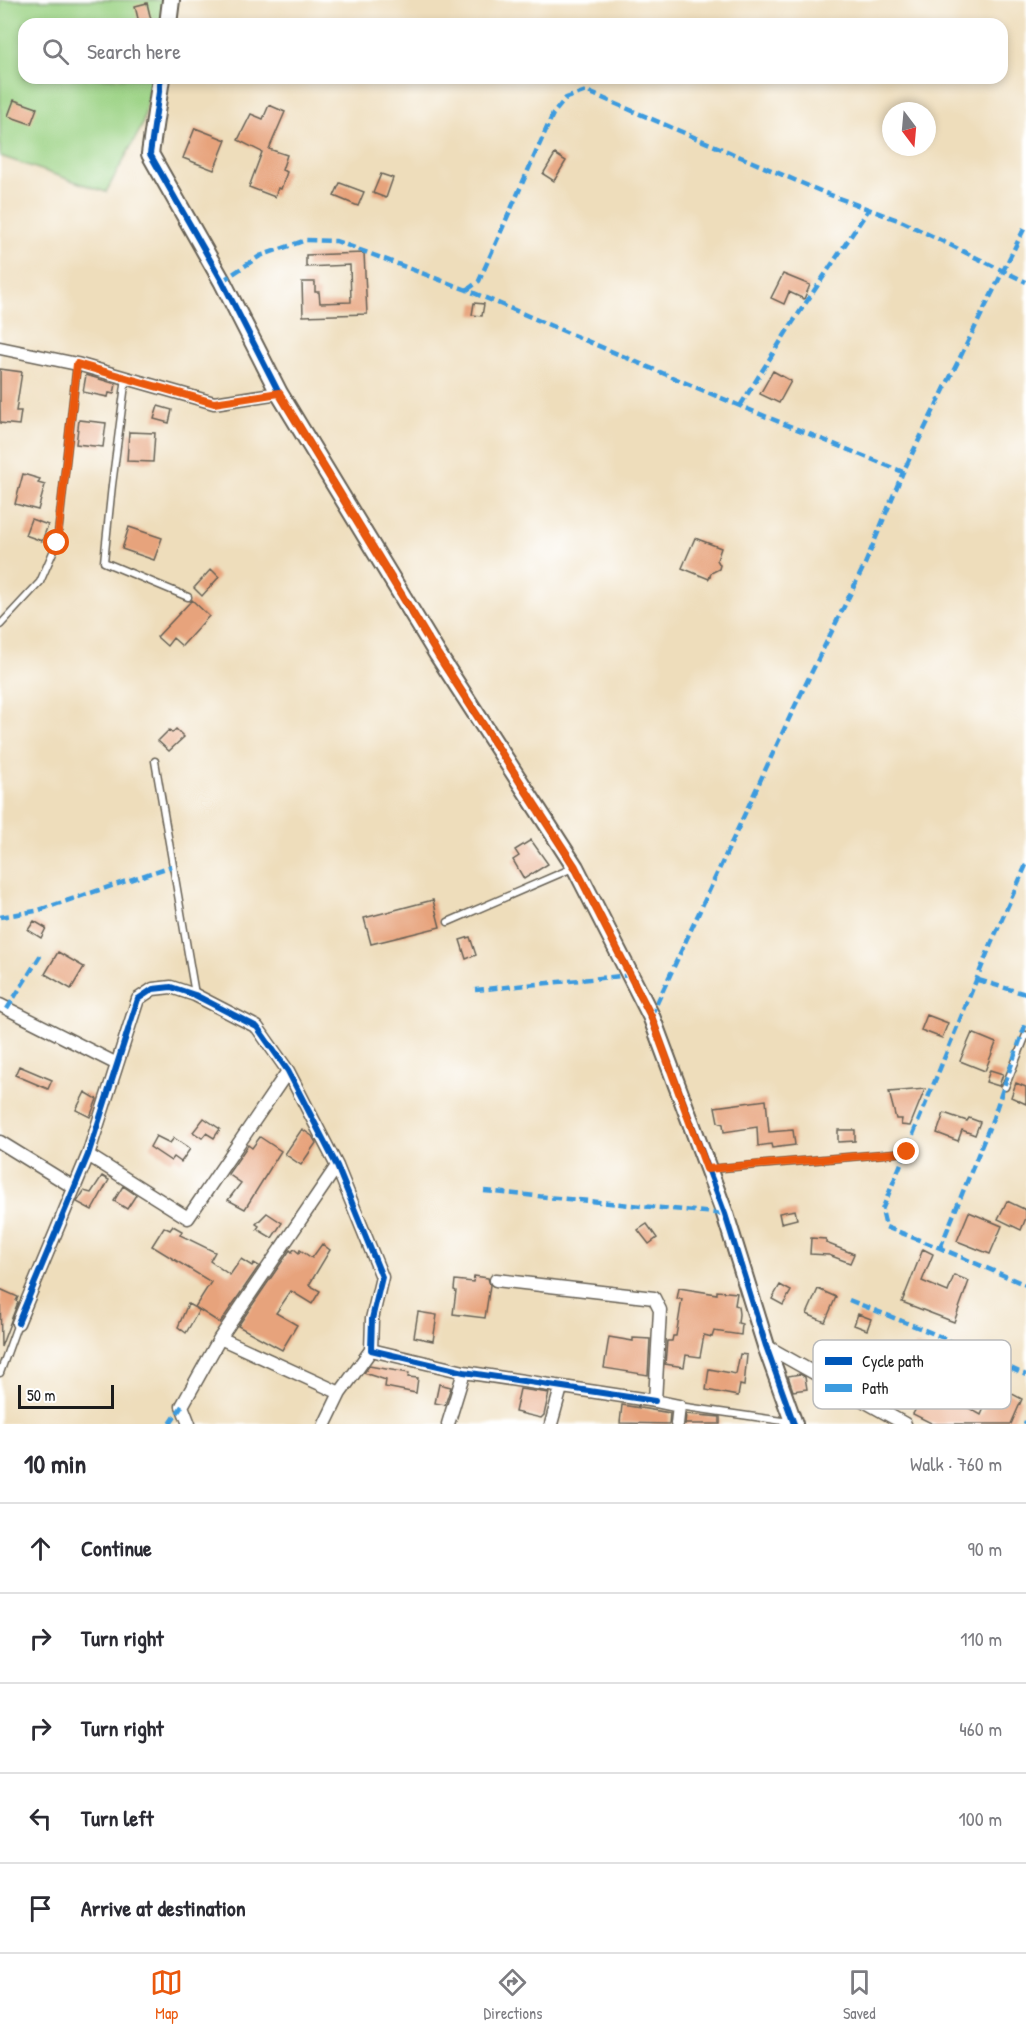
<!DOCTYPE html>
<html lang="en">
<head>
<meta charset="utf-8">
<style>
  :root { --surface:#fff; --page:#f7f7f7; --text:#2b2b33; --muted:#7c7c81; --line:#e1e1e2; --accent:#ea580c }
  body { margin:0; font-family:"Patrick Hand",sans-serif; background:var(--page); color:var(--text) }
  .compass { position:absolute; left:882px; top:102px; width:54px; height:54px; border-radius:50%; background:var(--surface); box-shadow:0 3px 9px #0003; rotate:164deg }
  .scale { position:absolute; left:18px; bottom:15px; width:96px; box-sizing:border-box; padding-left:6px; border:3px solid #1c1c1c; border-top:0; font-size:16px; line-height:21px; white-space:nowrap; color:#1c1c1c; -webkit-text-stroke:4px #fff; paint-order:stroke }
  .stop { position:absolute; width:18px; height:18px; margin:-14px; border:4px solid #ea580c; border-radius:50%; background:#fff }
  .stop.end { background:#ea580c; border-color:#fff; box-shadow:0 2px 6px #0008 }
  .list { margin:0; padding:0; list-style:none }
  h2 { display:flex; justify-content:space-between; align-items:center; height:78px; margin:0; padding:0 24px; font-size:26px }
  h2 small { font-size:20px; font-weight:400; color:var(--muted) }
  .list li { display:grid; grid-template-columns:39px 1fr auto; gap:18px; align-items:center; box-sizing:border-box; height:90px; padding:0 24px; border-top:2px solid var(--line) }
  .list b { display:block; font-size:22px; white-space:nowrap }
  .list em { font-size:20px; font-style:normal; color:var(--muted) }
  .icon { flex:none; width:33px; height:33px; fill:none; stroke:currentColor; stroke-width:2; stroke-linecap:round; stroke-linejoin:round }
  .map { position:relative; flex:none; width:1026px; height:1424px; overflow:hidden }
  .search { position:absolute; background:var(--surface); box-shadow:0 3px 9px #0003; left:18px; right:18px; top:18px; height:66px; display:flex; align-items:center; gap:15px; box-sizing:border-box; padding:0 21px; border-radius:18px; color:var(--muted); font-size:22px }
  .sheet { height:528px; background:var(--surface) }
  nav { display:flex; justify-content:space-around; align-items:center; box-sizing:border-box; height:84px; border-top:2px solid var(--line); background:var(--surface); font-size:16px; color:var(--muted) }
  nav a { display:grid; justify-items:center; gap:3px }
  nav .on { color:var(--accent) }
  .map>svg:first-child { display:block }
  .green { fill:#9cd385; stroke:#5c7850; stroke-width:1.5 }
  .building { fill:#e7a37b }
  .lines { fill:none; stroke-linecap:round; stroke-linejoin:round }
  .lane-casing { stroke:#666054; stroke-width:9 }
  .street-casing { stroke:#666054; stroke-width:15 }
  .secondary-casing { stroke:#666054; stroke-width:20 }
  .lane { stroke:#fff; stroke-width:6 }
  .street { stroke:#fff; stroke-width:12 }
  .secondary { stroke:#fff; stroke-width:16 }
  .quiet { stroke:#3c9bdf; stroke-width:4.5; stroke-dasharray:9 4.5; stroke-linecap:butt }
  .cycleway-casing { stroke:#fff; stroke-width:10 }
  .cycleway { stroke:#0057b8; stroke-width:6 }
  .route { stroke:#ea580c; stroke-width:8 }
  .key { fill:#fff; stroke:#bbb; stroke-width:1.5 }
  .key-label { font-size:16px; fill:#1c1c1c }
</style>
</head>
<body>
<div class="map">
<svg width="1026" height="1424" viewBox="0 0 1026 1424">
  <rect width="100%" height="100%" fill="#fff"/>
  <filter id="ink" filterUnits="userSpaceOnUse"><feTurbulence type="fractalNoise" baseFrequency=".0167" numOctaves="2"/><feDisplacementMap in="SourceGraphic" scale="12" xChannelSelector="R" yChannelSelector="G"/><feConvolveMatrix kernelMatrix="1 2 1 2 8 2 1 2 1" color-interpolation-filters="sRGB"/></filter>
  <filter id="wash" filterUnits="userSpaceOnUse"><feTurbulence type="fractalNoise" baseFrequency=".008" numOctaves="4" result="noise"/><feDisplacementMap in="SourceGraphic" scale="24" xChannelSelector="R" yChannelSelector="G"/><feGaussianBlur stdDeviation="1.35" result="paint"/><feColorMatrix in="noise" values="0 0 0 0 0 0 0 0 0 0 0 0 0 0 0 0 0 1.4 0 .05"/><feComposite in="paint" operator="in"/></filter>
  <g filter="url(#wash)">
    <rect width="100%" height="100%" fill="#edb"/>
    <path class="green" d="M0,0H169L164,24H24V78H153L142,126L106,192L0,156Z"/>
    <g id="blocks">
      <path class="building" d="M147,3L151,20L139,23L135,6Z
        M14,100L37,108L31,124L8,116Z
        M269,105L285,112L269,149L287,155L282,170L287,172L281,189L278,188L275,197L249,187L262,152L238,140L251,114L263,119Z
        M195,128L226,140L214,170L183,158Z
        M555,154L566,161L554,181L543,174Z
        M381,174L393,178L386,198L373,193Z
        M340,183L364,192L358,206L334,196Z
        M364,253L367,314L303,316L302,282H315V292H319L320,303L351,302L350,265L306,267V255Z
        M783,274L810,285L804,299L789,292L784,304L771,298Z
        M474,303L484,304L482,316L472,315Z
        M0,369L22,372L16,411H21L19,425L0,423Z
        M773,371L791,381L779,403L760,394Z
        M86,375L116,384L114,394L109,393L108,397L83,392Z
        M158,406L172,410L169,423L154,419Z
        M79,420L106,423L103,447L76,444Z
        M129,432L155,433L153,462L127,461Z
        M23,474L40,479L38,483L45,485L38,510L15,504Z
        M31,519L48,525L42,541L25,535Z
        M129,527L162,538L154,560L122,549Z
        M695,538L721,548L717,560L720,565L719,569L711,573L709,579L682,568Z
        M211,569L219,577L202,596L194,588Z
        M192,600L209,616L182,646L173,638L167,646L157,637Z
        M176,729L184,737L169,751L158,741L169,730L172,733Z
        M531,840L548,864L524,879L513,860L519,856L515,850Z
        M433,900L440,927L371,944L364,918Z
        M34,921L46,928L41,938L28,930Z
        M470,937L476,955L466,959L460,940Z
        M58,952L84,967L71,989L45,974Z
        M927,1015L948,1023L942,1038L921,1030Z
        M972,1033L996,1043L985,1071L960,1061Z
        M19,1066L52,1080L48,1089L15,1075Z
        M990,1070L1003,1074L999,1086L986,1082Z
        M1016,1083L1026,1087V1104L1011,1097Z
        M925,1089L910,1126L901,1125L902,1119H896L889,1092Z
        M85,1092L97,1099L90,1117L76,1110Z
        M766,1100L769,1132L793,1130L795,1145L772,1148L771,1144L758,1146L757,1127L724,1132L723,1124L718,1122L715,1107Z
        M944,1113L967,1121L969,1118L980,1122L975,1135L962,1130L958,1141L937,1133Z
        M204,1118L220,1129L214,1138L206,1133L202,1138L193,1132Z
        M302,1129L312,1136L316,1143L301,1165L285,1154Z
        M838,1130H855V1141L838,1142Z
        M156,1136L170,1143L174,1138L190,1149L181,1162L174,1157L171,1161L150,1147Z
        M260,1137L281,1151L245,1209L228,1200L241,1183L228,1174L248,1145L252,1148Z
        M102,1176L109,1180L92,1210L77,1202L84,1191L91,1193Z
        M123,1186L136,1195L127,1209L114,1201Z
        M1007,1201L1026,1210V1218L1021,1230L998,1219Z
        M795,1210L797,1219L781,1223L779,1213Z
        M969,1212L1002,1226L990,1254L957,1241Z
        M267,1213L282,1223L272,1238L257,1229L259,1226L256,1224Z
        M647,1224L657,1238L649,1244L638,1230Z
        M173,1226L182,1231L180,1235L215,1252L210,1261L230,1275L241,1259L252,1266L254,1263L259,1266L220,1323L195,1307L211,1282L152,1246L164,1227L170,1230Z
        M811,1238L826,1239V1243L854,1254L850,1263L829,1255L810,1254Z
        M322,1244L330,1250L309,1285L320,1291L312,1304L291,1291L276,1313L297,1325L282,1350L238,1326L290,1250L292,1252L294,1249L299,1253L300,1250L312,1258Z
        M923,1249L933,1254L922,1281L948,1292L954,1275L969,1281L954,1322L902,1302Z
        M474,1276L488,1278L490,1285L485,1318L453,1314L456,1291L454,1290L455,1280L473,1282Z
        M780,1285L791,1291L783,1305L772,1299Z
        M679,1288L717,1294V1291L737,1293L735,1305L738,1306L739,1314L738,1323L742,1324L741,1335L714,1331L712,1337L704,1335L700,1357L686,1355L684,1367L665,1364L667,1341H672L673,1336H676L682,1299H677Z
        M0,1289L18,1297L16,1301L18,1302L1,1347Z
        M818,1289L836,1297L825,1322L807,1314Z
        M188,1304L199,1310L186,1333L178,1327Z
        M418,1312L437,1315L433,1341L414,1337Z
        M858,1314L871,1319L867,1330L854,1325Z
        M609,1337L633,1341V1338L650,1339L648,1375L604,1368Z
        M916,1345L939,1354L934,1366L961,1376L951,1398L981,1415L991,1392L966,1382L976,1359L1004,1371L997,1386L1022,1399L1011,1424H933L913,1414L918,1405L907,1399L917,1380L904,1375Z
        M740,1354L747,1355L744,1386L740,1385L738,1396L706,1390L709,1369L736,1374Z
        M369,1366L409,1373L408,1377L418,1378L416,1393L385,1387L386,1380L364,1373Z
        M800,1374L805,1377L807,1389L793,1391L788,1376Z
        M439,1384L451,1387L445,1405L435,1403Z
        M520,1389L549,1393L544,1415L541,1418L515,1412Z
        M622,1405L670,1413L669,1424L620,1423Z
        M686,1414L720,1417V1424H685Z"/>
    </g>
  </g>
  <g filter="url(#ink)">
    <use href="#blocks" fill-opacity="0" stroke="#666054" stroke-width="1.5"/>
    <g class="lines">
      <defs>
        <path id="lane" d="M126,377L112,485L104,562L188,597
          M0,625L40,582L57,543L77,364
          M155,761L195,994
          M448,922L575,867
          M1005,1087L1026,1035
          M710,1169L907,1152
          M0,1373L18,1323
          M679,1406L790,1422"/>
        <path id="street" d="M0,348L77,364L214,403L279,393
          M0,1005L117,1064
          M0,1142L73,1187
          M88,1155L188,1218L288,1071
          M496,1280L654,1298L660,1310L655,1401L679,1406L677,1424
          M18,1323L88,1155L138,999L153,989L171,987L195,995L257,1027L288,1071L337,1166L382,1277L372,1319L371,1350L464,1372L655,1401
          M220,1338L340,1393
          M766,1346L905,1424
          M189,1424L182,1406L220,1338L337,1166
          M325,1424L340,1393L371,1350
          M448,1424L464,1372
          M551,1424L561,1388"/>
        <path id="secondary" d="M168,24L171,0
          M161,78L150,154L222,281L279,393L438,655L575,867L651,1016L725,1214L766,1346L794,1424"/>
      </defs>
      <use href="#lane" class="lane-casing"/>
      <use href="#street" class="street-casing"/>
      <use href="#secondary" class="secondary-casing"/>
      <use href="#lane" class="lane"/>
      <use href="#street" class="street"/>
      <use href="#secondary" class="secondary"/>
      <path class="quiet" d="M222,281L260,256L306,240L336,241L467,290L740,406L903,472L1026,225
        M467,290L479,281L553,114L566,98L586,91L825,193L903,222L1026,282
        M740,406L789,328L869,209
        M1026,865L991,944L882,1210L886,1227L940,1248L1026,1285
        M0,917L36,911L172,866
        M978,980L1026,994
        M475,990L632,975
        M7,1009L42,953
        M651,1016L793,710L865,564L903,472
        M484,1191L725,1214
        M940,1248L993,1118L1026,1023
        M849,1300L932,1333L1026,1375
        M170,1424L182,1406
        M1025,1424L1026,1421"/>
      <defs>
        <path id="cycleway" d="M161,78L150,154L222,281L279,393L438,655L575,867L651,1016L725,1214L766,1346L794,1424
          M18,1323L88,1155L138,999L153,989L171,987L195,995L257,1027L288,1071L337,1166L382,1277L372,1319L371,1350L464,1372L655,1401"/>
      </defs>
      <use href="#cycleway" class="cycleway-casing"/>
      <use href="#cycleway" class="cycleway"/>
    </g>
  </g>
  <g class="lines" filter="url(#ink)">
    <path class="route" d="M57,543L77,364L214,403L279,393L438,655L575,867L651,1016L707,1169L907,1152"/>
  </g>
  <rect x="813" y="1340" width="198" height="69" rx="9" class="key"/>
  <rect x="825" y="1357" width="27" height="8" fill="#0057b8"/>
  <rect x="825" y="1384" width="27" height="8" fill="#3c9bdf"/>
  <g class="key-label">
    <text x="862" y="1367">Cycle path</text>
    <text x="862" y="1394">Path</text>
  </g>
</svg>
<svg class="compass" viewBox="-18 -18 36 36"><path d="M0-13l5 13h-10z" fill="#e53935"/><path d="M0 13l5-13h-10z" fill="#7c7c81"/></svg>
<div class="scale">50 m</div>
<div class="stop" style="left:57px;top:543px"></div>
<div class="stop end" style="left:907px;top:1152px"></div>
<div class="search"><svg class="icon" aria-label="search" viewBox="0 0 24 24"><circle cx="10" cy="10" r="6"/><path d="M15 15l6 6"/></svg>Search here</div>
</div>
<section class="sheet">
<h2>10 min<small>Walk · 760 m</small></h2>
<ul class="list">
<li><svg class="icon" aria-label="ahead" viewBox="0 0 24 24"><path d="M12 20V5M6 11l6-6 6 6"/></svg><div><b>Continue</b></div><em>90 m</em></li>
<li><svg class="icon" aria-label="right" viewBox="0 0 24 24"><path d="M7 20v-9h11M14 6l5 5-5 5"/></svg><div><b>Turn right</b></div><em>110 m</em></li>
<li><svg class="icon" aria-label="right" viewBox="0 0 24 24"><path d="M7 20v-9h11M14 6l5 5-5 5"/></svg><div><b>Turn right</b></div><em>460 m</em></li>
<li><svg class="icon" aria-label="left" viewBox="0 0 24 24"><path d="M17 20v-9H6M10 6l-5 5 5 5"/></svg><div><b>Turn left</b></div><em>100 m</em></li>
<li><svg class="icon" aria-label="arrive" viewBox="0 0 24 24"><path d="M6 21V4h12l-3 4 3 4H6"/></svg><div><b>Arrive at destination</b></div></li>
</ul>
</section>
<nav>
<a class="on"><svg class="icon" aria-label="map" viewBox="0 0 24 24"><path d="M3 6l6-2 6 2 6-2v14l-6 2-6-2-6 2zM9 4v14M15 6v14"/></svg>Map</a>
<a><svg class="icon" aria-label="directions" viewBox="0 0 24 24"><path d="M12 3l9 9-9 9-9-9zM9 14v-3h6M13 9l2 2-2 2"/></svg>Directions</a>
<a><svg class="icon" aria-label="saved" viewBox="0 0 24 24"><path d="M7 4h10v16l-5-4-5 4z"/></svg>Saved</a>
</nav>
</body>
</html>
